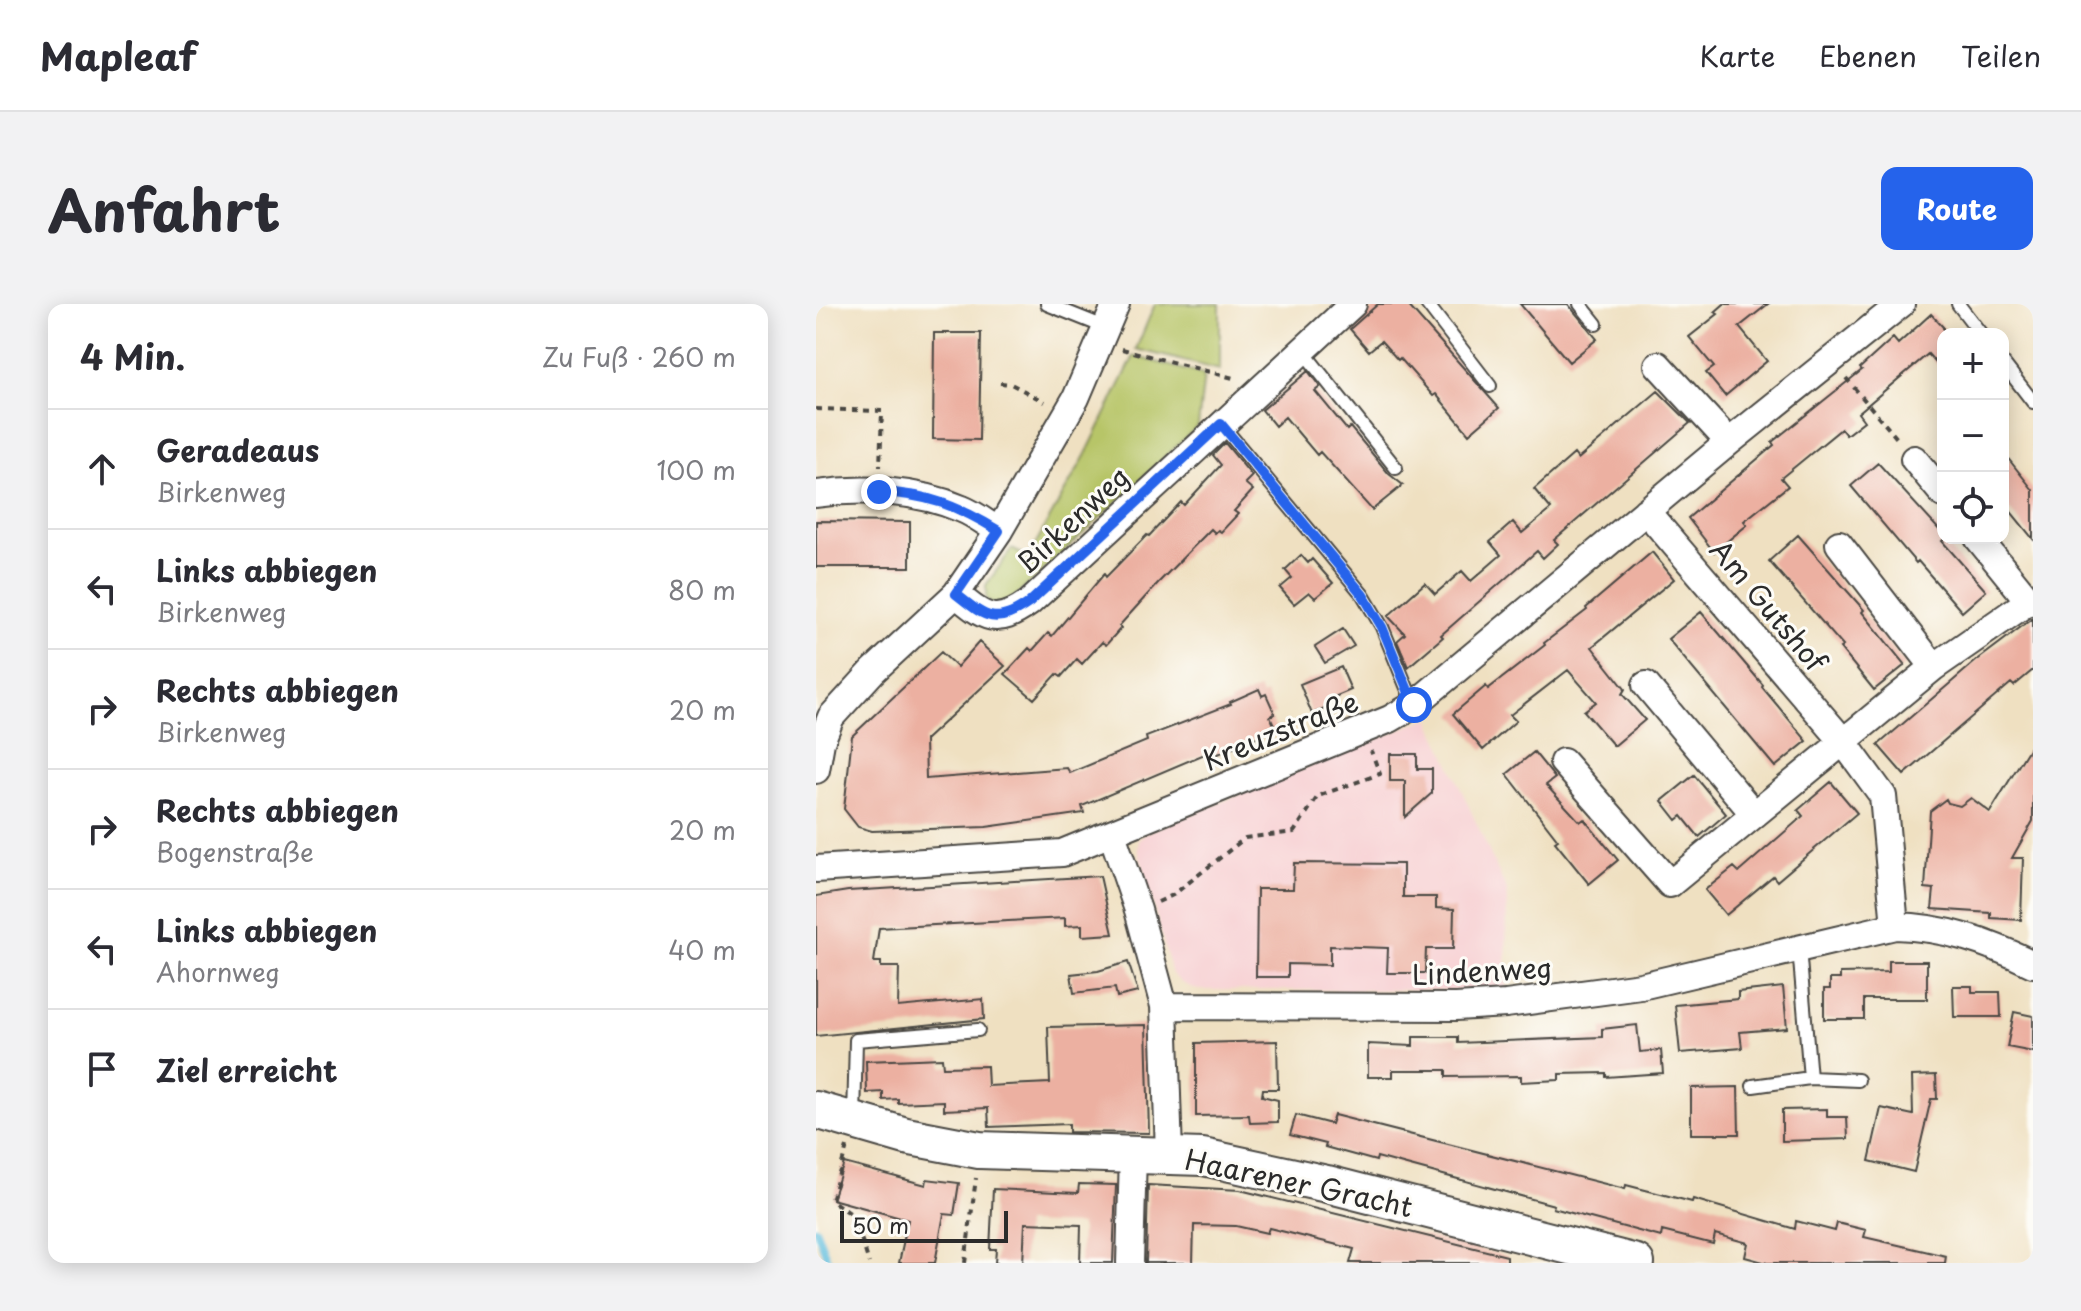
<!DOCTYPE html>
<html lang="de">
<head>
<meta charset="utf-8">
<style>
  :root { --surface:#fff; --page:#f2f2f3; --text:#2b2b33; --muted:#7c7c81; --line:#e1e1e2; --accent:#2563eb }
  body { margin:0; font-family:"Playpen Sans",sans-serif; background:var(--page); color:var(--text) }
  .controls { position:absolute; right:24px; top:24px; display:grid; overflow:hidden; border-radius:16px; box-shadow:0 4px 20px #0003 }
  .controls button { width:72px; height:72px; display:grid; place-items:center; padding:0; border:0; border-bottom:2px solid var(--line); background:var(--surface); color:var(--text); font:40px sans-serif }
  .scale { position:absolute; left:24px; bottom:20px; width:168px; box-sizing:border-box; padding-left:8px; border:4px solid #2b2b2b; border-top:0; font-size:22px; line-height:28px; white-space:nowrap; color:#2b2b2b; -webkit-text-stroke:6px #fdfcf7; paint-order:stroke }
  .stop { position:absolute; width:24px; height:24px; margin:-18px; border:6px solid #2563eb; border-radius:50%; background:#fff }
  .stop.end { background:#2563eb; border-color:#fff; box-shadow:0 2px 8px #0008 }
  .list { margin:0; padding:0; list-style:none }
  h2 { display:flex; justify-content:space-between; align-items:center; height:104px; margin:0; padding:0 32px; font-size:34px }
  h2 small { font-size:26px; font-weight:400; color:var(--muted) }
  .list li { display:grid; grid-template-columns:52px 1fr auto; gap:24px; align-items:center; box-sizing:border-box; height:120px; padding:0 32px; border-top:2px solid var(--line) }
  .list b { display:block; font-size:30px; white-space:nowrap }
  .list p { margin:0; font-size:26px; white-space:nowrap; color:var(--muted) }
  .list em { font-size:26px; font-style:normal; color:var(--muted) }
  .icon { flex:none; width:44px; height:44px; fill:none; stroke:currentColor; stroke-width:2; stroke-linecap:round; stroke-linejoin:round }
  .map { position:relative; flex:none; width:1217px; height:959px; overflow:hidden; border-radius:16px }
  header { display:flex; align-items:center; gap:48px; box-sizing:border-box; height:112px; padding:0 40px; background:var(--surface); border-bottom:2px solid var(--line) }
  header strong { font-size:38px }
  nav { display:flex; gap:44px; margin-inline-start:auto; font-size:28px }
  .intro { display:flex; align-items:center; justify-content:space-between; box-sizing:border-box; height:192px; padding:0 48px }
  h1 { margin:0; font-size:56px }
  .button { padding:20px 36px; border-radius:16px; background:var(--accent); color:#fff; font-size:28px; font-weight:700 }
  main { display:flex; gap:48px; padding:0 48px }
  aside { flex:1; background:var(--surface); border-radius:16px; box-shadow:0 4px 20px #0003 }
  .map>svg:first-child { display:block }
  .built { fill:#f7cfd2 }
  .green { fill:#b7c568; stroke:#71784a; stroke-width:2 }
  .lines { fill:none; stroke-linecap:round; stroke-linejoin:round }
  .stream { stroke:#5fbddd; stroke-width:7 }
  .building { fill:#ecb0a1 }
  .lane-casing { stroke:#484642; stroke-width:16 }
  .street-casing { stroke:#484642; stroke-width:30 }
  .secondary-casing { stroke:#484642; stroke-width:40 }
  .path { stroke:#484642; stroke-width:4; stroke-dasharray:6 6; stroke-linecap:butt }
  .lane { stroke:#fff; stroke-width:12 }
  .street { stroke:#fff; stroke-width:26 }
  .secondary { stroke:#fff; stroke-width:36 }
  .route { stroke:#2563eb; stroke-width:10 }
  .labels { text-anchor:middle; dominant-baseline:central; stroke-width:6; stroke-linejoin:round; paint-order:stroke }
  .street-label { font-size:28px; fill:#2b2b2b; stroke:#fdfcf7 }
</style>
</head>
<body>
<header>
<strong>Mapleaf</strong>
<nav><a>Karte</a><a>Ebenen</a><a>Teilen</a></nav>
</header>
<div class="intro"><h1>Anfahrt</h1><a class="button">Route</a></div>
<main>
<aside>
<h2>4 Min.<small>Zu Fuß · 260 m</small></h2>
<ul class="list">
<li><svg class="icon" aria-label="ahead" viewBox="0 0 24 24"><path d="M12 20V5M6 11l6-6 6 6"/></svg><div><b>Geradeaus</b><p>Birkenweg</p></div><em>100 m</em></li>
<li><svg class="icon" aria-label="left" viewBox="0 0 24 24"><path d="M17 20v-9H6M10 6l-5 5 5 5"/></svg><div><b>Links abbiegen</b><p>Birkenweg</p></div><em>80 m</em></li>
<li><svg class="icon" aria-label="right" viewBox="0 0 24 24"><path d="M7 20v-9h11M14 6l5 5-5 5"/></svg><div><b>Rechts abbiegen</b><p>Birkenweg</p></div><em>20 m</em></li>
<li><svg class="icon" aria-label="right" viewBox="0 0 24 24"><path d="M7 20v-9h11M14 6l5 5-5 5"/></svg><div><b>Rechts abbiegen</b><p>Bogenstraße</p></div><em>20 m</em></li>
<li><svg class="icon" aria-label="left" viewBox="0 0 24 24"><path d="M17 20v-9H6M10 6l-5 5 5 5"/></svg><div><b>Links abbiegen</b><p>Ahornweg</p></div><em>40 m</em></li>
<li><svg class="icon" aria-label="arrive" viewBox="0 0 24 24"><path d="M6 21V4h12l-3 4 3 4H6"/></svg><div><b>Ziel erreicht</b></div></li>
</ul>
</aside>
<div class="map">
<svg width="1217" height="959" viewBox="0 0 1217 959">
  <rect width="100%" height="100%" fill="#fdfcf7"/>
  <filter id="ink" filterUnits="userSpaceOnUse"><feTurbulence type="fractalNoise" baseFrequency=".0125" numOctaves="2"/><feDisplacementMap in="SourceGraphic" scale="16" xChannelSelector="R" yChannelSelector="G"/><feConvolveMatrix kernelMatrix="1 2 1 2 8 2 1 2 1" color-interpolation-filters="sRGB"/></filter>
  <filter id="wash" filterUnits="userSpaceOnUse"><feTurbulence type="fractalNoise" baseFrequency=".006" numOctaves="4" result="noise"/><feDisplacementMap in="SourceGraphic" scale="32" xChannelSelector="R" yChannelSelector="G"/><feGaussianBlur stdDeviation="1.8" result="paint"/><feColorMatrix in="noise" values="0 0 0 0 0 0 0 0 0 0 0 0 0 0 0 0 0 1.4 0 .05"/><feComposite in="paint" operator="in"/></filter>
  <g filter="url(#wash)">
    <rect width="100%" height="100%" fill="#efe0c1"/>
    <path class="built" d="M613,414L691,587L690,686H382L366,679L356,670L322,545L323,536L330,529Z"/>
    <path class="green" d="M339,0H404V66L320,45Z
      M318,52L388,71L382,122L199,293L190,301L176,300L170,295V281L196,245L212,253L270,150Z"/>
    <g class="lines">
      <path class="stream" d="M0,925L13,959"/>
    </g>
    <g id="blocks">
      <path class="building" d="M562,0H591L683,104L653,130L620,90L617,92L584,54L582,56L565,37L553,47L534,25Z
        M704,0H752L781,35L753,58Z
        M908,0H952L923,23L951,57L909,92L890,69L898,63L873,33L902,10L899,8Z
        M1115,10L1127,23V67L1112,50L1042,109L1048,117L1030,131L1025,125L965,174L972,182L928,217L931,221L898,248L872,214L958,141L956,138L1046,66L1044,64L1077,34L1082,40Z
        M118,29H165L163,136L117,135Z
        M492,67L504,83L499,87L531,126L534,123L573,170L587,181L556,206L504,148L501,151L469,113L459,122L446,106Z
        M842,87L874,119L738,236L742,240L727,254L721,247L625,331L627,333L592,363L581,337L589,330L572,312L609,279L619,290L646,267L655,277L685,251L674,238L697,218L706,229L735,205L718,185L758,150L762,155Z
        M409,139L436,172L429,179L437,186L418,207L422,210L405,228L402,226L399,229L395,225L342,279L303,322L305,324L290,341L286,338L266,360L261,355L245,373L241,370L218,395L189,370L213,344L216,347L232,329L236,332L288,270L290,273L331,231L333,232L365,198L368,201L405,161L397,151Z
        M1187,148L1217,186V235L1187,198Z
        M1062,159L1127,230L1129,234L1126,237L1170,287L1146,308L1102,257L1100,259L1035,182Z
        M0,217L94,218V263H0Z
        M982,231L1048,306L1046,308L1089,361L1058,386L1024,344L1027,342L953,257Z
        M836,248L858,275L776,343L809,385L806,390L829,416L798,442L768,407L780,398L752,366L694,411L700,417L667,446L637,410L670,382L672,385L729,341L728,339L771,306L770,304Z
        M485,251L492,259L496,255L517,279L499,294L493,288L478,300L464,284L476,274L469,266Z
        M885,308L947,381L946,383L991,437L959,463L852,335Z
        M1217,314V366L1198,382L1195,379L1088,471L1062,441L1160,357Z
        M527,325L538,342L509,359L499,343Z
        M163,338L189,362L109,436L110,475L251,464L254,469L331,437L330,433L415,400L414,398L443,385L446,392L450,390L459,410L454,412L460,425L400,451L398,446L266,502L268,509L170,523L56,527L42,523L28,505L36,432L125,348L141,363Z
        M525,363L535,386L511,396L514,403L496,410L484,380Z
        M1217,438V517L1196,554H1207L1205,616L1175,614V609L1116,605L1118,585L1109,584L1114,507L1130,495L1132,499L1144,502L1155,494L1174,508Z
        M718,448L739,474L730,481L764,518L768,515L802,556L773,580L739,538L742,536L691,470Z
        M574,450H601V465H616V489L589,513V477H574Z
        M878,471L910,510L883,533L866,512L861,516L846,497Z
        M1015,478L1041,509L961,577L957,572L910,611L889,586L918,563L923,568L987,512L982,506Z
        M478,559L587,560V593H620V604L638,605L637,645H610L609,669H571L572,644L514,642V661L472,660V673H440L441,585H477Z
        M284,572L297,630L266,632V621L249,622V614L63,624L58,658H65V663H83L82,703L167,695L168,715L0,732V592L32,587Z
        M1073,657H1111V695H1048V715H1008V685H1014V675H1024V669L1073,668Z
        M312,658L322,688L301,693L299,684L258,689L255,670L282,667Z
        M1137,682H1156V688H1184L1185,713H1138Z
        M967,683L971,724L924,728L926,744L864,749L859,701L922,695V688Z
        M1198,708L1217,712V748L1191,743Z
        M330,721L333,829L253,828V820L173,823L172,804L128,806V797L82,799V795L67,796V788L51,789L50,757L126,754L127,763L171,762L172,782L234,779L232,723Z
        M821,721L824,748L845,746L847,769L790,773V769L743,770V776L705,778V772L630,773V766H577V773H552V740L597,742V733H642V739L786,733V725Z
        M461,737L462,785H447L446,792L462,796V818L434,819L433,811L380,812V739Z
        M1120,771L1121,795H1115L1098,868L1053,857L1065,804L1097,811L1096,772Z
        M922,783L923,830H875V784Z
        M1011,805V813H1031L1032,835L966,837V806Z
        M480,811L515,820L518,811L809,885L810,881L876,898L877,895L979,925L980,917L1019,927L1021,919L1050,926L1048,933L1130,952L1129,959H951L929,953L932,939L899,930L897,940L846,927L845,933L737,904L738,901L561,853L560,857L509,843L510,840L474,831Z
        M28,859L110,881L111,875L143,879L138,911L128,910L119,959H83L92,916L16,895Z
        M263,880L300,881L297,959H264L265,921L209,919L207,959H179L180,945H174L177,885L262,889Z
        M332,881L424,886L691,952V959H534L538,945L453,924L451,929L420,922L378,921L377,959H330Z"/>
    </g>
  </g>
  <g filter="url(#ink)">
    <use href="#blocks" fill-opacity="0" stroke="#484642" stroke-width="2"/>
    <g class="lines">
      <defs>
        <path id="lane" d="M231,0L291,24
          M611,0L674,82
          M764,0L780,20
          M1142,0L1165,30
          M486,46L580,164
          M1187,59L1217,98
          M405,120L547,291L566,323L598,401
          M983,644L994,774
          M937,782L994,774L1042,776
          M38,814L40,736L162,726"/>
        <path id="street" d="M842,61L913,138
          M1098,155L1127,190
          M0,190C47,183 102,186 146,205C159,210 171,220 183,227
          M830,207L1026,436L1067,492L1079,622
          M1023,240L1118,363
          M140,290C169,314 179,323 213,299L537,0
          M830,381L937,509
          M747,458L854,580L1118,363L1213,297L1162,234
          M0,466L5,438L15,413L57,367L140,290L183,227L260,94L300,0
          M296,530L322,606L348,702L353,850
          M0,565L246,549L574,415L598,401L913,138L1085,0
          M348,702L640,703L690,700L825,682L1079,622C1129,623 1172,638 1217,660
          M314,959L317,850"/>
        <path id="secondary" d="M0,806L90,832L163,846L387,853L511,880L820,959"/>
      </defs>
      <use href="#lane" class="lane-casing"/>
      <use href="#street" class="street-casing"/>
      <use href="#secondary" class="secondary-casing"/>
      <path class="path" d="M306,45L421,75
        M1030,74L1084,138
        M184,79L195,80L229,98
        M0,105L66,107L64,163
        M342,598L357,591L429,534L478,528L502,492L564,470L555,447
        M31,843L15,896L38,912L53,959
        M149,959L160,874"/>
      <use href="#lane" class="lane"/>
      <use href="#street" class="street"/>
      <use href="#secondary" class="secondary"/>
    </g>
  </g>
  <g class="lines" filter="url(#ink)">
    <path class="route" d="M63,188C112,190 142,202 183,227L140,290C169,313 179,323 213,299L405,120L547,291L566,323L598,401"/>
  </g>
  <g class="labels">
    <g class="street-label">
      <text transform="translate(256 215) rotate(-43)">Birkenweg</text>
      <text transform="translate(953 301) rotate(50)">Am Gutshof</text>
      <text transform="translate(464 426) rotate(-22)">Kreuzstraße</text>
      <text transform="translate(666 666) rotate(-3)">Lindenweg</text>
      <text transform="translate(483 878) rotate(12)">Haarener Gracht</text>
    </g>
  </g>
</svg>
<div class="controls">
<button>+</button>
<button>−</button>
<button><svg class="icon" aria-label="locate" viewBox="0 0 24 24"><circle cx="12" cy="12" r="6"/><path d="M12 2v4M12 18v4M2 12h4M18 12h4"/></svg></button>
</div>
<div class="scale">50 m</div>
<div class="stop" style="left:598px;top:401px"></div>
<div class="stop end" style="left:63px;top:188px"></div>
</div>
</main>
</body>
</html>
